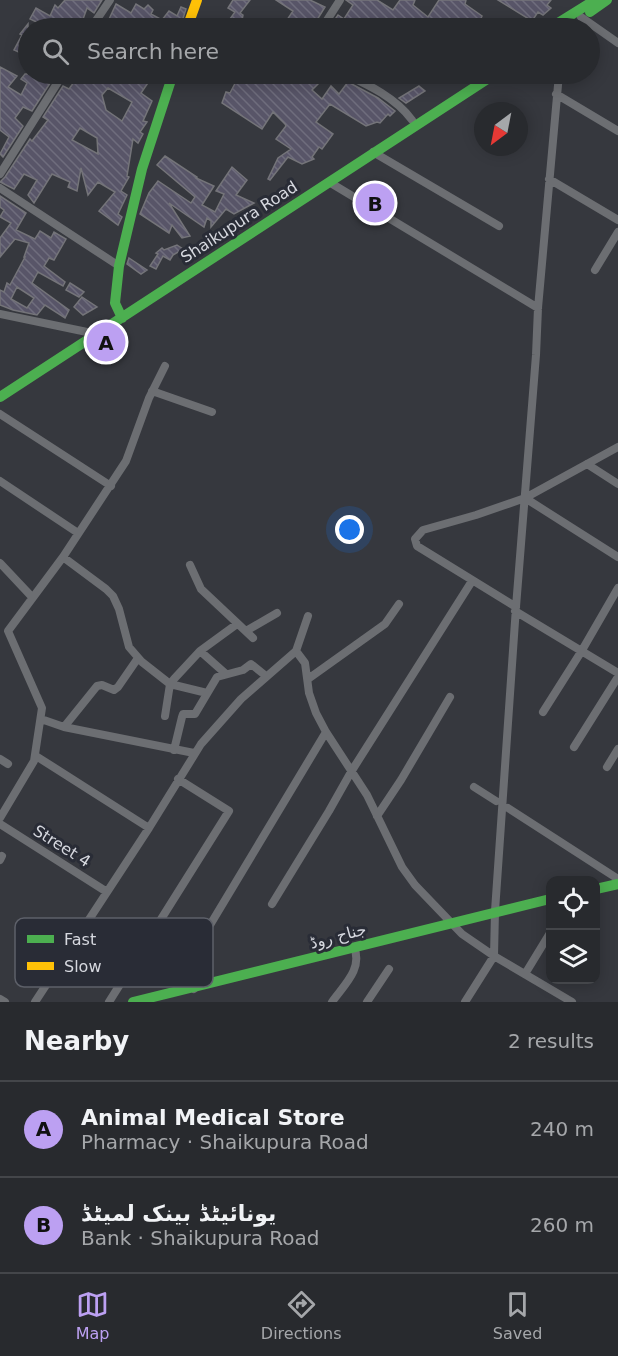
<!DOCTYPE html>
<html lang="en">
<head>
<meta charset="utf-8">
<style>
  :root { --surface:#282a2e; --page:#303236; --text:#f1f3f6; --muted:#a5a7aa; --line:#44464a; --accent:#bca0f2 }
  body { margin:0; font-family:"DejaVu Sans",Cairo,sans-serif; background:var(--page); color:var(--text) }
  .controls { position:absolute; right:18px; bottom:18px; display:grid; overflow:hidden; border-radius:12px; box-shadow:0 3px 15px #0003 }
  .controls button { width:54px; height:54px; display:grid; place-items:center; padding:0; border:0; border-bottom:2px solid var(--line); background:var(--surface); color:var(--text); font:30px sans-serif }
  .compass { position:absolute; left:474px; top:102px; width:54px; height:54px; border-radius:50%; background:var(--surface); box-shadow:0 3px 15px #0003; rotate:212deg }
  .you { position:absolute; left:350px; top:530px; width:21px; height:21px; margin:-15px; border:4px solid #fff; border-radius:50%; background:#1a73e8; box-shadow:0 0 0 9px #1a73e833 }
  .badge { display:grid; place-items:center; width:39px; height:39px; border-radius:50%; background:var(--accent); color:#111; font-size:20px; font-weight:700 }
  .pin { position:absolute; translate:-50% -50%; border:3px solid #fff; box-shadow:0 2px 6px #0006 }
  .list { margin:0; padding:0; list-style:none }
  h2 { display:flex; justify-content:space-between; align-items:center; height:78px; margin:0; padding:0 24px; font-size:26px }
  h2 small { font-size:20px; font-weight:400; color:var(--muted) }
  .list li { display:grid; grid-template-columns:39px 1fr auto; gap:18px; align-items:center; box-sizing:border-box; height:96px; padding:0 24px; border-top:2px solid var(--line) }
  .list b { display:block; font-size:22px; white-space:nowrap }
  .list p { margin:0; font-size:20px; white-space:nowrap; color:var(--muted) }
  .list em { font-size:20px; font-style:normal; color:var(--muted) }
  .icon { flex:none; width:33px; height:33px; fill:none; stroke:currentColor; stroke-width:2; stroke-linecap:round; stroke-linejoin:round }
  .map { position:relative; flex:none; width:618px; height:1002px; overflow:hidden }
  .search { position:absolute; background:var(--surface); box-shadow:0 3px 15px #0003; left:18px; right:18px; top:18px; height:66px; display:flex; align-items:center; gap:15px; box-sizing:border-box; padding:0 21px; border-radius:33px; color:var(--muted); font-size:22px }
  .sheet { height:270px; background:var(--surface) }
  nav { display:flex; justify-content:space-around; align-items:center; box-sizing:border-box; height:84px; border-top:2px solid var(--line); background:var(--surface); font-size:16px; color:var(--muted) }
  nav a { display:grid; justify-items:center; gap:3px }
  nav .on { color:var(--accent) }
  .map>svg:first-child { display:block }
  .building { fill:url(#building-back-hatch); stroke:#747479; stroke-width:1.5; fill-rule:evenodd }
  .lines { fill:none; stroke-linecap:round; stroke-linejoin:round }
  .street { stroke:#6c6e72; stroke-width:8 }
  .fast { stroke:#4caf50; stroke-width:10 }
  .slow { stroke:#ffc107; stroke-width:10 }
  .labels { text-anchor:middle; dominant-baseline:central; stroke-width:6; stroke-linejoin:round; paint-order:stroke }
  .street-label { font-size:16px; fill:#d6d8df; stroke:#292c36 }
  .key { fill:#292c36; stroke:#5d6069; stroke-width:1.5 }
  .key-label { font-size:16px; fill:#d6d8df }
</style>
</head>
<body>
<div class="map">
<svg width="618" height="1002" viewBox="0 0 618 1002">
  <defs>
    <pattern id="building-back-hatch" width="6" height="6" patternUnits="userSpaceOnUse" patternTransform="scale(1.5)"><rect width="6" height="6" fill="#585568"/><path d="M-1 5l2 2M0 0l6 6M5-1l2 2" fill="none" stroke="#6f6d7d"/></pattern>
  </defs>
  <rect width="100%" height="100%" fill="#36383e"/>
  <path class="building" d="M65,0H102L94,13L87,8L82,22L85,25V28H75L69,25L66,28H49L30,19L36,8L50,16L55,5L58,8Z
    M233,0H250L240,13L243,15L242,20L246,23L243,28H228L225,26L235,12L228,8Z
    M276,0H310L325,7L312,28H275L280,20L285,23L293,11Z
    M346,0H377L393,10L400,0H415L413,5L428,17L439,0H466L465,4L482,16L477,28H398L381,20L378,23L374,19L369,28H329L338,15L344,19L353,5Z
    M498,0H551L547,5L551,8L543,15L538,12L532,21Z
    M116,4L131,13L136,4L144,9L148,5L153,10L151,14L162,20L169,11L177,16L181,7L186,9L180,28L165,22L162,28H105Z
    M28,24V39L21,53L14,50L22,35L20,34Z
    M0,67L17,76L8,87L21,95L27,83L21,79L25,74H56L32,111L23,107L15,118L23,126L3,157L0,154L9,137L0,130Z
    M94,74H154L141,93L152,101L143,121L147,122L140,132L143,134L138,143L133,139L127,176L129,177L121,191L127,195L118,214L122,217L118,225L99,211L115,192L98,182L88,195L81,168L77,191L68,187L70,182L52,174L34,203L28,195L37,180L24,174L14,189L0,182L5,177L30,139L32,141L48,120L43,117L63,86L69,89L79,75L90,83ZM108,88L132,102L122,121L106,110L102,95ZM80,128L97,138L98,154L72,140Z
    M240,74H256L264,81L271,74H328L312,90L322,99L331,86L339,94L348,82L378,98L395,111L390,116L388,114L380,123L377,122L366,126L330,104L316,122L333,134L322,149L319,147L312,157L314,159L302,164L288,157L270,180L268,179L278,158L291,149L276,139L286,126L285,124L273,112L262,129L222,103L226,92L230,93Z
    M419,86L425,91L406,103L399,98Z
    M165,156L197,177L196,178L214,186L202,205L215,212L224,194L216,191L232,167L247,180L236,195L254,203L234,214L226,209L211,227V221L207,218L204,227L169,203L190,236L182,238L172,225L169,233L140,214L149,193L158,181L191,203L195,197L157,165Z
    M0,196L26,213L16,230L35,239L40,231L51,238L54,232L66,239L54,260L49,258L44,266L65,282L63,286L38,272L32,283L69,310L65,318L45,305L37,315L13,310L0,305V290L4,292L7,283L10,285L25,257H24L29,243L15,239L0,257V238L11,223L0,217L4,210L0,207ZM17,287L34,298L27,308L11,299Z
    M177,245L183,249L173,255L170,260L163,256L156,269L150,266L158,254L156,253L162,248L164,250Z
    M129,258L147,270L141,274L127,264Z
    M70,283L84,292L79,297L66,290Z
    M82,297L97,307L83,315L74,307Z"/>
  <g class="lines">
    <path class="street" d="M581,17L618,43
      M91,28L110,0
      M322,28L340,0
      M345,74C369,85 396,98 412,120
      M556,94L618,131
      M373,152L499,226
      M0,174L63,74
      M549,179L618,220
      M329,182L538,308
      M0,188L119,266
      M595,270L618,232
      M0,314L87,332
      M152,391L212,412
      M0,414L111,486
      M587,464L618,484
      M0,481L78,533
      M525,498L618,557
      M63,557L106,589L113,596L119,609L129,647L142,662L170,684L207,693
      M0,563L32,597
      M190,565L201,589L253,638
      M516,607L417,546L415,539L423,530L476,515L525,498L618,447
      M515,611L618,673
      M308,616L296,651L305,663L309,693L316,713L326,732L367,795L402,867L415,885L462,934L494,956L572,1002
      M246,631L277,613
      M200,651L226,674
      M308,679L385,624L399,604
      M543,712L581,652L618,588
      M165,716L170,684L174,679L200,651L237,624
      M41,719L64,727L194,753
      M64,727L97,686L102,685L114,690L118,687L138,658
      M574,747L618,677
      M174,750L182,717L183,714H195L217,677L243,670L251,664L266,676
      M36,756L149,828
      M0,759L8,764
      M607,767L618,749
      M474,787L496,801
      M508,808L618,879
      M377,816L401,780L450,697
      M0,818L34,761L42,708L8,631L63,557L126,461L149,398L165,366
      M0,824L107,892
      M0,860L2,856
      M272,904L329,811L351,772L472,581
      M525,974L550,933
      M194,989C187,978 186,972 189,960L326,732
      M0,999L5,1002
      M35,1002L149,828L201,744L241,699L296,651
      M109,1002L229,811L178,779
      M332,1002C344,985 363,969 354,947
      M367,1002L389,969
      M465,1002L494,956L495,911L516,607L536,355L538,308L559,74"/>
    <path class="fast" d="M590,12L607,0
      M550,28L595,0
      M122,318L115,303L119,266L142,169L173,74
      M0,397L495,74
      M596,889L618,884
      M133,1002L550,899"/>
    <path class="slow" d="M187,28L197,0"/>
  </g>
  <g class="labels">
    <g class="street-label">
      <text transform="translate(239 222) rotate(-33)">Shaikupura Road</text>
      <text transform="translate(62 846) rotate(32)">Street 4</text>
      <text transform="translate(338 936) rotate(-15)">جناح روڈ</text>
    </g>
  </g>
  <rect x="15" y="918" width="198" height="69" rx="9" class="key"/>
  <rect x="27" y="935" width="27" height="8" fill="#4caf50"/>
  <rect x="27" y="962" width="27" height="8" fill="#ffc107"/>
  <g class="key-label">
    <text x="64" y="945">Fast</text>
    <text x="64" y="972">Slow</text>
  </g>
</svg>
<div class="controls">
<button><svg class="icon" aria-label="locate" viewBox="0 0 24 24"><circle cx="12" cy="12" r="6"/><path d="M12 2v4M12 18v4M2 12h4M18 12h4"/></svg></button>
<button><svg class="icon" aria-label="layers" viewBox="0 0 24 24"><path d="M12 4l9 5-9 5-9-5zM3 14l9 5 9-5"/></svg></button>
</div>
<svg class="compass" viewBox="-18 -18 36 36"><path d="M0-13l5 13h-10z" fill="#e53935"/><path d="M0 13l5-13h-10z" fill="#a5a7aa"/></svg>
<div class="you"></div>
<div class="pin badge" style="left:106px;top:342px">A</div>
<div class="pin badge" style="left:375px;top:203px">B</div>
<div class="search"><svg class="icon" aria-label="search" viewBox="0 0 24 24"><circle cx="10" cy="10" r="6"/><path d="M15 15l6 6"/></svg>Search here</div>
</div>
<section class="sheet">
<h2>Nearby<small>2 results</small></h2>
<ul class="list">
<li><span class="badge">A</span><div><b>Animal Medical Store</b><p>Pharmacy · Shaikupura Road</p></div><em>240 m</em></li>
<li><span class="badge">B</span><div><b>یونائیٹڈ بینک لمیٹڈ</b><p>Bank · Shaikupura Road</p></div><em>260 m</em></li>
</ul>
</section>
<nav>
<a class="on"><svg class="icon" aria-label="map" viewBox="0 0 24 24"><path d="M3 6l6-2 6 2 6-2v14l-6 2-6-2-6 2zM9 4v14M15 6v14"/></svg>Map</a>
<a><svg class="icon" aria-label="directions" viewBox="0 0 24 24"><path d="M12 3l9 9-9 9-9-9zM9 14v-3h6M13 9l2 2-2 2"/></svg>Directions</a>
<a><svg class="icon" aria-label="saved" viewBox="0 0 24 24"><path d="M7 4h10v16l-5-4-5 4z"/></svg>Saved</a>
</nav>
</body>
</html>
